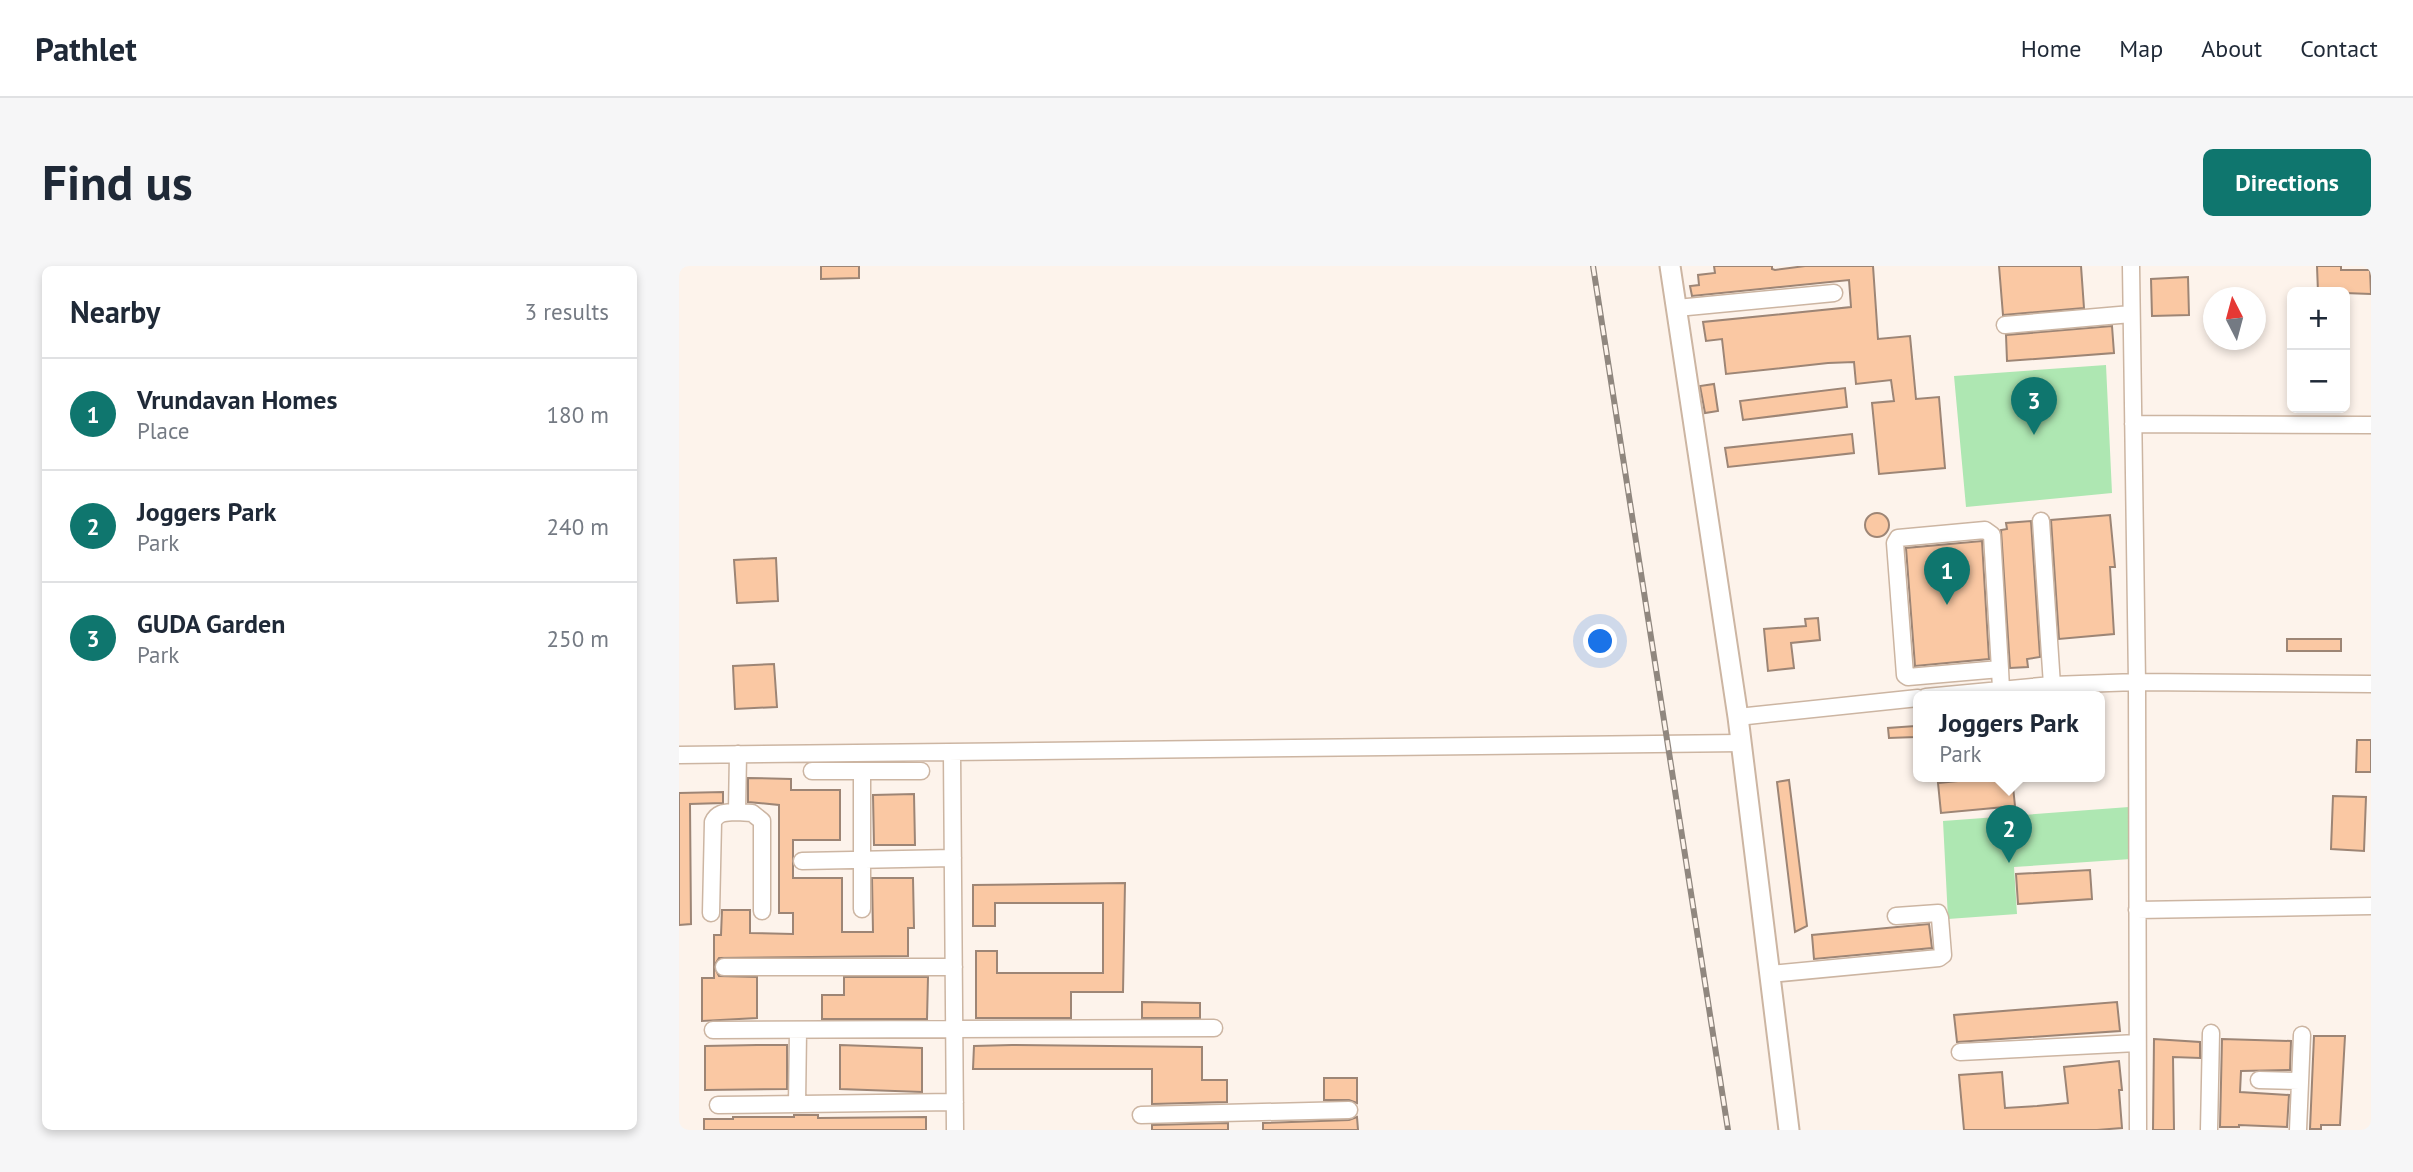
<!DOCTYPE html>
<html lang="en">
<head>
<meta charset="utf-8">
<style>
  :root { --surface:#fff; --page:#f6f6f7; --text:#1f2937; --muted:#747a83; --line:#e0e1e3; --accent:#0f766e }
  body { margin:0; font-family:"PT Sans",sans-serif; background:var(--page); color:var(--text) }
  .controls { position:absolute; right:21px; top:21px; display:grid; overflow:hidden; border-radius:10px; box-shadow:0 4px 10px #0003 }
  .controls button { width:63px; height:63px; display:grid; place-items:center; padding:0; border:0; border-bottom:2px solid var(--line); background:var(--surface); color:var(--text); font:35px sans-serif }
  .compass { position:absolute; left:1524px; top:21px; width:63px; height:63px; border-radius:50%; background:var(--surface); box-shadow:0 4px 10px #0003; rotate:354deg }
  .you { position:absolute; left:922px; top:376px; width:24px; height:24px; margin:-18px; border:5px solid #fff; border-radius:50%; background:#1a73e8; box-shadow:0 0 0 10px #1a73e833 }
  .badge { display:grid; place-items:center; width:46px; height:46px; border-radius:50%; background:var(--accent); color:#fff; font-size:23px; font-weight:700 }
  .pin { position:absolute; translate:-50% -58px; filter:drop-shadow(0 2px 4px #0008) }
  .pin::after { content:''; position:absolute; top:37px; width:24px; height:21px; background:inherit; clip-path:polygon(0 0,100% 0,50% 100%) }
  .popup { position:absolute; left:1234px; top:425px; width:192px; height:91px; box-sizing:border-box; display:grid; place-content:center; border-radius:10px; background:var(--surface); filter:drop-shadow(0 2px 5px #0005); font-size:23px; white-space:nowrap; color:var(--muted) }
  .popup b { font-size:26px; color:var(--text) }
  .popup::after { content:''; position:absolute; left:50%; top:100%; margin-left:-14px; border:14px solid transparent; border-top-color:var(--surface) }
  .list { margin:0; padding:0; list-style:none }
  h2 { display:flex; justify-content:space-between; align-items:center; height:91px; margin:0; padding:0 28px; font-size:30px }
  h2 small { font-size:23px; font-weight:400; color:var(--muted) }
  .list li { display:grid; grid-template-columns:46px 1fr auto; gap:21px; align-items:center; box-sizing:border-box; height:112px; padding:0 28px; border-top:2px solid var(--line) }
  .list b { display:block; font-size:26px; white-space:nowrap }
  .list p { margin:0; font-size:23px; white-space:nowrap; color:var(--muted) }
  .list em { font-size:23px; font-style:normal; color:var(--muted) }
  .map { position:relative; flex:none; width:1692px; height:864px; overflow:hidden; border-radius:10px }
  header { display:flex; align-items:center; gap:42px; box-sizing:border-box; height:98px; padding:0 35px; background:var(--surface); border-bottom:2px solid var(--line) }
  header strong { font-size:33px }
  nav { display:flex; gap:38px; margin-inline-start:auto; font-size:24px }
  .intro { display:flex; align-items:center; justify-content:space-between; box-sizing:border-box; height:168px; padding:0 42px }
  h1 { margin:0; font-size:49px }
  .button { padding:18px 32px; border-radius:10px; background:var(--accent); color:#fff; font-size:24px; font-weight:700 }
  main { display:flex; gap:42px; padding:0 42px }
  aside { flex:1; background:var(--surface); border-radius:10px; box-shadow:0 4px 10px #0003 }
  .map>svg:first-child { display:block }
  .green { fill:#aee7b2 }
  .building { fill:#fac8a3; stroke:#9d8575; stroke-width:2 }
  .lines { fill:none; stroke-linecap:round; stroke-linejoin:round }
  .minor-casing { stroke:#ccb5a2; stroke-width:19 }
  .tertiary-casing { stroke:#ccb5a2; stroke-width:23 }
  .minor { stroke:#fff; stroke-width:16 }
  .tertiary { stroke:#fff; stroke-width:19 }
  .rail-casing { stroke:#90877f; stroke-width:6 }
  .rail { stroke:#fdf3eb; stroke-width:3.5; stroke-dasharray:10; stroke-linecap:butt }
</style>
</head>
<body>
<header>
<strong>Pathlet</strong>
<nav><a>Home</a><a>Map</a><a>About</a><a>Contact</a></nav>
</header>
<div class="intro"><h1>Find us</h1><a class="button">Directions</a></div>
<main>
<aside>
<h2>Nearby<small>3 results</small></h2>
<ul class="list">
<li><span class="badge">1</span><div><b>Vrundavan Homes</b><p>Place</p></div><em>180 m</em></li>
<li><span class="badge">2</span><div><b>Joggers Park</b><p>Park</p></div><em>240 m</em></li>
<li><span class="badge">3</span><div><b>GUDA Garden</b><p>Park</p></div><em>250 m</em></li>
</ul>
</aside>
<div class="map">
<svg width="1692" height="864" viewBox="0 0 1692 864">
  <rect width="100%" height="100%" fill="#fdf3eb"/>
  <path class="green" d="M1427,99L1433,227L1287,241L1275,110Z
    M1450,541L1452,593L1335,601L1338,648L1269,653L1264,555Z"/>
  <path class="building" d="M142,0H180V12L142,13Z
    M1035,0H1093V3L1096,4L1126,0H1194L1199,73L1231,70L1237,133L1260,131L1266,202L1200,208L1193,137L1215,135L1212,114L1177,118L1175,96L1149,97L1047,108L1043,73L1027,75L1024,56L1172,41L1170,14L1013,30L1011,20L1020,19L1019,9L1036,7Z
    M1320,0H1402L1405,42L1324,49Z
    M1638,0H1662V4H1691L1692,28L1639,26Z
    M1509,11L1510,49L1473,50L1472,13Z
    M1433,60L1435,87L1328,95L1327,69Z
    M1035,118L1039,145L1026,147L1021,120Z
    M1166,122L1168,141L1064,154L1061,135Z
    M1173,168L1175,187L1049,201L1046,182Z
    M1186 259a12 12 0 1 1 24 0a12 12 0 1 1-24 0Z
    M1431,249L1436,301H1431L1435,368L1380,373L1372,254Z
    M1352,255L1361,391L1348,393L1349,401L1331,402L1322,264L1328,263L1327,257Z
    M1303,275L1310,393L1236,400L1227,282Z
    M97,292L99,335L58,337L55,294Z
    M1139,352L1141,374L1112,377L1115,402L1089,405L1085,363L1127,360L1126,353Z
    M1608,373H1662V385H1608Z
    M95,398L98,441L56,443L54,400Z
    M1236,460L1237,471L1210,472L1209,462Z
    M1678,474H1692V506H1677Z
    M1319,511H1333L1336,540L1262,547L1259,517Z
    M69,512L112,513V524H161V574H114V612H163V666H194L193,612H234L235,662H229V690L40,692L35,700L40,710L78,711V752L23,755V712H35V669H42L43,644H71V667L114,668V647H100V539L69,536Z
    M1110,514L1128,660L1116,666L1098,516Z
    M44,526V537L11,538L12,658L0,659V527Z
    M235,528L236,579H195L194,529Z
    M1654,530L1687,531L1685,585L1652,583Z
    M1411,604L1413,633L1339,638L1337,608Z
    M446,617L444,726H392V752H297V685H318V707H424V637H316V660H294V619Z
    M1250,658L1253,682L1135,693L1133,669Z
    M165,711H249L248,753H143V729H165Z
    M463,736L521,737V752H463Z
    M1438,736L1441,765L1278,776L1275,749Z
    M1635,770H1666L1661,859H1642V863H1631Z
    M1475,773L1521,776V792L1494,791L1495,864H1474Z
    M1543,773L1612,775L1611,804L1562,805L1561,826L1610,829L1608,861L1560,859V861H1541Z
    M78,779H108V823L26,824V780Z
    M161,779L243,782V826L161,823Z
    M333,779L523,781V814H548V836L473,838V803H294L295,780Z
    M1440,795L1443,824H1440L1443,862L1418,864H1285L1280,809L1323,806L1326,842L1358,840L1389,837L1385,801Z
    M645,812H678V837L670,834H645Z
    M115,849H139V852L247,851V864H25V853H54V851H115Z
    M678,851L679,864H584V857L670,854Z
    M549,857V864H473V859Z"/>
  <g class="lines">
    <defs>
      <path id="minor" d="M1452,0L1458,416L1692,418
        M998,42L1155,27
        M1326,59L1452,48
        M1454,158L1692,159
        M1362,255L1373,419
        M1321,403L1229,411L1226,409L1216,277L1219,272L1306,264L1313,269L1321,403L1322,423
        M1247,431L1373,419L1458,416L1459,864
        M1059,451L1239,432
        M273,488L276,864
        M0,489L1062,477
        M133,505H242
        M183,505V643
        M58,546L73,547L83,555V645
        M123,595L274,592
        M1458,644L1692,640
        M32,647L34,556C39,545 48,547 58,546L59,488
        M45,701H275
        M1092,708L1260,692L1264,689L1261,652L1259,647L1217,650
        M34,764L535,762
        M1281,786L1458,777
        M1580,814L1621,815
        M118,838L119,765
        M39,839L276,836
        M462,849L670,844
        M1530,864L1532,767
        M1619,864L1623,769"/>
      <path id="tertiary" d="M991,0L1059,451L1110,864"/>
    </defs>
    <use href="#minor" class="minor-casing"/>
    <use href="#tertiary" class="tertiary-casing"/>
    <use href="#minor" class="minor"/>
    <use href="#tertiary" class="tertiary"/>
    <defs>
      <path id="rail" d="M914,0L1049,864"/>
    </defs>
    <use href="#rail" class="rail-casing"/>
    <use href="#rail" class="rail"/>
  </g>
</svg>
<div class="controls">
<button>+</button>
<button>−</button>
</div>
<svg class="compass" viewBox="-18 -18 36 36"><path d="M0-13l5 13h-10z" fill="#e53935"/><path d="M0 13l5-13h-10z" fill="#747a83"/></svg>
<div class="you"></div>
<div class="pin badge" style="left:1268px;top:339px">1</div>
<div class="pin badge" style="left:1330px;top:597px">2</div>
<div class="popup"><b>Joggers Park</b>Park</div>
<div class="pin badge" style="left:1355px;top:169px">3</div>
</div>
</main>
</body>
</html>
